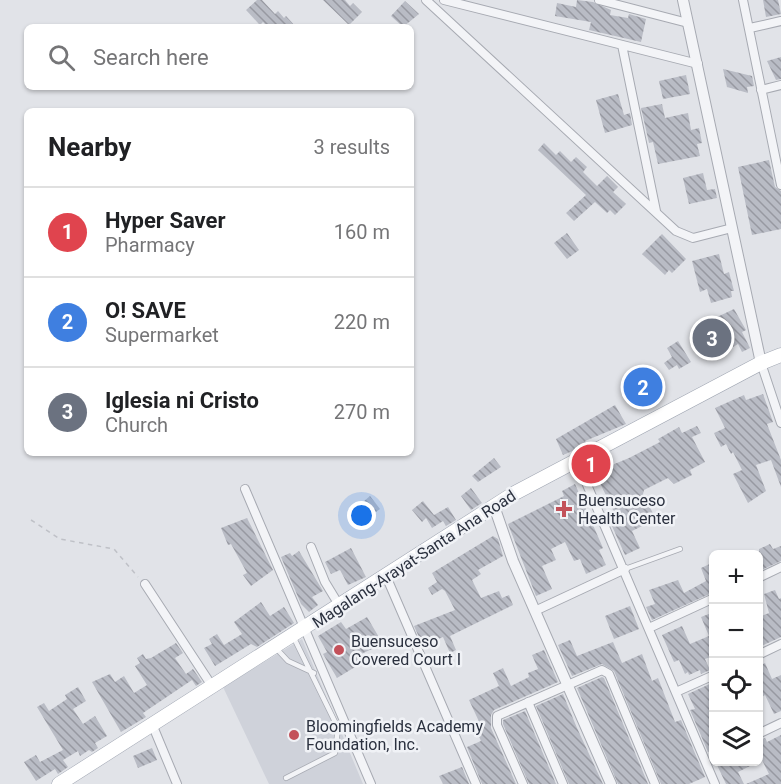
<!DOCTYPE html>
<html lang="en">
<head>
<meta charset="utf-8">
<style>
  :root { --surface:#fff; --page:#f6f6f6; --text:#202124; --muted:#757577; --line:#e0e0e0; --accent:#7c3aed }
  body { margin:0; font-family:Roboto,sans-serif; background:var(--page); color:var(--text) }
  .controls { position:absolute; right:18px; bottom:18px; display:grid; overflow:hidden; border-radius:9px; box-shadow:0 2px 4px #0004 }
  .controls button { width:54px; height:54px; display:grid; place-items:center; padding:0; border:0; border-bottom:2px solid var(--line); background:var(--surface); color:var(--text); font:30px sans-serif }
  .you { position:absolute; left:362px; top:516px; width:21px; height:21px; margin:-15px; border:4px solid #fff; border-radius:50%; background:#1a73e8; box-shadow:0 0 0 9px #1a73e833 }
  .badge { display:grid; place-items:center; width:39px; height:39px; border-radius:50%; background:var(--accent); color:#fff; font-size:20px; font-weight:700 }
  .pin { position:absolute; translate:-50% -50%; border:3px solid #fff; box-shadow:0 2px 6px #0006 }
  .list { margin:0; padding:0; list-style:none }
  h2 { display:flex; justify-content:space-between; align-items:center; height:78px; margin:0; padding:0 24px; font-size:26px }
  h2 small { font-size:20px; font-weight:400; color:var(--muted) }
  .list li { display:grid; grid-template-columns:39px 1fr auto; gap:18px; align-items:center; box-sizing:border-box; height:90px; padding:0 24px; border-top:2px solid var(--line) }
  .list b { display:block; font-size:22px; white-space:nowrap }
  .list p { margin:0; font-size:20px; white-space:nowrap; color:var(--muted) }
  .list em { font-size:20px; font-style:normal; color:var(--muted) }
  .icon { flex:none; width:33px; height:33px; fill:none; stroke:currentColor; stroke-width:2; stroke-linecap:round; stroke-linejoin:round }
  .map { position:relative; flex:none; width:781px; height:784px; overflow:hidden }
  .search { position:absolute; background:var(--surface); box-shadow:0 2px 4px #0004; left:24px; top:24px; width:390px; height:66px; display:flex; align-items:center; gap:15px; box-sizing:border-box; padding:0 21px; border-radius:9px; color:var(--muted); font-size:22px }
  .panel { position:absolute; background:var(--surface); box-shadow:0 2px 4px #0004; left:24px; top:108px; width:390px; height:348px; border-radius:9px }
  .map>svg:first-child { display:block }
  .built { fill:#cfd2da }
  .building { fill:url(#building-back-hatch) }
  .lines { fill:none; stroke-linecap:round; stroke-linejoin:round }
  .service-casing { stroke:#a7aab2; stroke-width:6 }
  .minor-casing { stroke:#a7aab2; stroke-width:10 }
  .tertiary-casing { stroke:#a7aab2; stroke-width:12 }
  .primary-casing { stroke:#a1a7b3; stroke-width:15 }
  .path { stroke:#bfc1c7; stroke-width:1.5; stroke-dasharray:4.5 4.5; stroke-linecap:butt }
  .service { stroke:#f3f4f7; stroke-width:4.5 }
  .minor { stroke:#f3f4f7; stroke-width:8 }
  .tertiary { stroke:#f3f4f7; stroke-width:10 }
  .primary { stroke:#fff; stroke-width:14 }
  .poi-dot { fill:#c3515a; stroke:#f0f2f6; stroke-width:2 }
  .labels { text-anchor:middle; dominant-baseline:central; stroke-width:5; stroke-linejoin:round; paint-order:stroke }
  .poi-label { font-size:16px; fill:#2b313f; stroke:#f0f2f6; text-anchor:start }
  .street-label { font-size:16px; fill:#2b313f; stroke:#f0f2f6 }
</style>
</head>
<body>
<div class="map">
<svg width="781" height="784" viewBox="0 0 781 784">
  <defs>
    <pattern id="building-back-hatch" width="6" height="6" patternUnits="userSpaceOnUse" patternTransform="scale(1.5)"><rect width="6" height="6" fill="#b9bcc5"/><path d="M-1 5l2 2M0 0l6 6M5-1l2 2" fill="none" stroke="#9799a1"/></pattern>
  </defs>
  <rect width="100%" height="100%" fill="#e1e3e8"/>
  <path class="built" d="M302,639L363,784H269L223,687Z"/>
  <path class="building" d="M257,0H262L275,14L278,11L284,18L286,16L296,27H268L263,22L260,25L246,10Z
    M323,0H345L350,6L353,3L362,12L349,25Z
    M577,0L593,2L611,10L610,15L628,18L629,14L646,19L641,42L589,30L591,22L555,16L557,3L576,7Z
    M763,0H778L781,14L766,17Z
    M405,1L419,14L403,27L391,16Z
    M781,57V79L776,80L767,61Z
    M723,69L752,76L754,86L747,87L748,93L727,87Z
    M686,75L690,94L663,99L659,81Z
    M618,94L624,115L630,113L632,125L605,133L596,100Z
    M662,104L665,118L688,113L691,130L699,128L702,143L697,144L700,156L658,164L653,142L649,143L641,108Z
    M544,143L556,155L560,151L571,162L576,157L587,167L583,172L597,186L607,176L618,187L613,192L626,204L615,215L610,210L607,213L595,202L574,221L566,213L586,195L538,150Z
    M769,160L775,187L781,191V229L752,235L738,167Z
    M703,173L707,190L715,189L717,198L689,204L683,178Z
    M567,233L579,250L567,259L554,243Z
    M662,234L686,259L672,273L669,270L665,275L642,254Z
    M719,254L724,274L729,272L734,291H731L732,297L711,303L707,289L700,292L692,261Z
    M734,309L746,330L742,332L750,348L742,352L738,344L714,358L696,327Z
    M678,341L691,362L679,369L677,365L669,370L664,363L672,357L667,348Z
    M646,371L659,394L640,404L627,381Z
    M763,394L773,422L767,424L781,460V487L771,460L756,465L766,491L748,503L733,474L742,470L733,452L731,454L726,444L721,447L714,433L725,428L715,408L744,395L746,400Z
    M615,405L626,424L585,441L587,445L563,455L556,439Z
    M697,426L701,433L692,437L705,462L690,470L692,475L674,484L668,478L644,490L643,494L656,519L632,531L640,548L625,555L607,515L614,512L599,481L594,483L588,471L609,460L612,465L629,458L660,442L658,439L679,427L682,433Z
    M494,458L501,467L478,482L472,476Z
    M575,484L603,548L599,550L606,565L586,574L580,559L574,561L565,542L551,549L556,560L542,566L552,589L536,596L508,524L564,496L562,491Z
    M471,488L482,503L471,510L461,496Z
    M370,496L380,509L365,520L356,508Z
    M423,501L434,515L448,507L456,520L446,526L443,521L432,528L426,518L422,522L412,510Z
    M247,518L273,570L251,586L243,575L247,573L231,544L228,545L221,528Z
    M493,536L498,539L503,556L478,570L481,574L472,580L481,598L499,591L502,598L509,595L513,605L450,636L456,650L450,653L443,637L423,646L414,626L455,610L445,591L442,589L432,595L428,588L437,582L432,573Z
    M770,544L773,549L781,546V561L759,571V549Z
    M351,548L366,577L348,585L340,570L331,574L325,562Z
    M299,551L323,591L312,597L318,605L309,612L301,604L281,557L290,553L292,556Z
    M714,562V592L652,620L646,607L655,604L649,590L678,580L684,593L706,581L701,568Z
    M775,590L779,599L781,598V637L759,647V617L769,613L764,594Z
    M261,602L270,616L284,607L294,623L257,647L251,644L215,666L204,648L212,644L209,639L217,634L224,645L242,634L234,622Z
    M630,606L639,629L614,639L605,616Z
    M714,612V649L711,650L713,656L705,659L710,670L701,674L700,670L689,675L688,672L685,674L679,660L674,662L662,635L682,626L690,644L709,636L701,617Z
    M367,617L383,644L361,654L365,661L337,678L323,654L327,652L318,636L341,622L346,629Z
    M570,640L577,656L613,642L622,663L642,654L652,681L658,678L675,722L681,720L705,777L689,784H661L614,671L602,664L572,676L558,645Z
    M176,643L183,653L175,658L186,674L193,669L202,682L196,686L192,680L143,713L146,717L121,732L92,682L110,674L115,682L124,676L134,693L147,685L135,666L140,663L137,658L143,654L146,659L151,658Z
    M544,650L558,682L494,710L491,715V728L516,784H482L467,747L481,741L476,730L482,728L469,700L499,686L493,673L503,668L511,686L529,677L528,673L538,669L532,655Z
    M765,663L772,679L781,675V711L774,714L765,695L759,699V666Z
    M602,677L604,678L648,784H618L577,688Z
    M714,682V750L708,752L690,710L695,709L688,694Z
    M78,687L86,701L73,709L83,724L95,716L107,736L95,743L98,748L92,752L89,750L80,756L78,751L63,760L68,767L58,774L55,769L36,781L24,762L36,755L40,762L63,750L37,707L44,703L49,711L67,699L65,695Z
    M563,694L577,728L603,784H569L536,706Z
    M525,711L556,784H529L503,724V720Z
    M781,735V784H746L769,774L762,760L738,772L744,784H726L717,765L725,762H759V740L765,738L767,742Z
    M152,748L157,760L138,768L133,756Z
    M462,767L469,784H443L439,776Z"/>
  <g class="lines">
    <defs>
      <path id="service" d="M625,569L680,549
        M275,647L288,661L314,673
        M286,778L335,753L338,728L293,636"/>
      <path id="minor" d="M426,0L676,231L693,238L732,228
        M444,0L698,64
        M599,0L688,23
        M743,0L781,185
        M750,28L781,21
        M622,45L656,211
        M761,90L781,85
        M761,363L781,423
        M576,459L715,784
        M245,489L371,784
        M311,547L325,582L339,605
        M386,576L476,784
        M758,578L781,567
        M145,584L212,686
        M537,610L625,569
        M649,628L714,598
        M758,655L781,644
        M676,692L714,675
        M528,702L563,784
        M152,724L177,784
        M758,734L781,723
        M523,784L497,725V716L602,670L609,674L655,784"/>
      <path id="tertiary" d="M683,0L761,363
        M494,506L513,561L611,784"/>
      <path id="primary" d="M59,784L513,494L761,363L781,355"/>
    </defs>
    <use href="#service" class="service-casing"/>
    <use href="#minor" class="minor-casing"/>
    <use href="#tertiary" class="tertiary-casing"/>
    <use href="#primary" class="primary-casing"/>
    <path class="path" d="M31,520L60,539L114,549L138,577"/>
    <use href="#service" class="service"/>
    <use href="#minor" class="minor"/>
    <use href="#tertiary" class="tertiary"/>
    <use href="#primary" class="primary"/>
  </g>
  <g class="poi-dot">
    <path d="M561 500h6v6h6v6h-6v6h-6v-6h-6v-6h6z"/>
    <circle cx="339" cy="650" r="6"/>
    <circle cx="294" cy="735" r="6"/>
  </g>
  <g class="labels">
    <g class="poi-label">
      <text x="578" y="500">Buensuceso<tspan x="578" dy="18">Health Center</tspan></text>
      <text x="351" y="641">Buensuceso<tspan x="351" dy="18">Covered Court I</tspan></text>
      <text x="306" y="726">Bloomingfields Academy<tspan x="306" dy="18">Foundation, Inc.</tspan></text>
    </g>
    <g class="street-label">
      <text transform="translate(414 559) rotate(-33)">Magalang-Arayat-Santa Ana Road</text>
    </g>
  </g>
</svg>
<div class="controls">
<button>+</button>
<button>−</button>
<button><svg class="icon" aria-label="locate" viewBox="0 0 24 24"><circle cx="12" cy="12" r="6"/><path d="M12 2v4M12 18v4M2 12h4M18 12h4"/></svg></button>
<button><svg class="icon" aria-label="layers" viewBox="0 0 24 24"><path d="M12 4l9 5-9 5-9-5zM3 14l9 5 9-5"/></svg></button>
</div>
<div class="you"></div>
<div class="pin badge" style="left:591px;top:464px;background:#e0444e">1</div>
<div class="pin badge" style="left:643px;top:387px;background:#3f7fe0">2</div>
<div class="pin badge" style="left:712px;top:338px;background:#6b7280">3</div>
<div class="search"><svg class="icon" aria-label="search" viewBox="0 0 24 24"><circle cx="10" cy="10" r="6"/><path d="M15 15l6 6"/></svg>Search here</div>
<section class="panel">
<h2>Nearby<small>3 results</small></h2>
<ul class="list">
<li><span class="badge" style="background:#e0444e">1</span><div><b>Hyper Saver</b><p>Pharmacy</p></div><em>160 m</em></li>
<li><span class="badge" style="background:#3f7fe0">2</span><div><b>O! SAVE</b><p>Supermarket</p></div><em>220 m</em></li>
<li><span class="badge" style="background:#6b7280">3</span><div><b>Iglesia ni Cristo</b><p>Church</p></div><em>270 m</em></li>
</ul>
</section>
</div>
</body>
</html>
